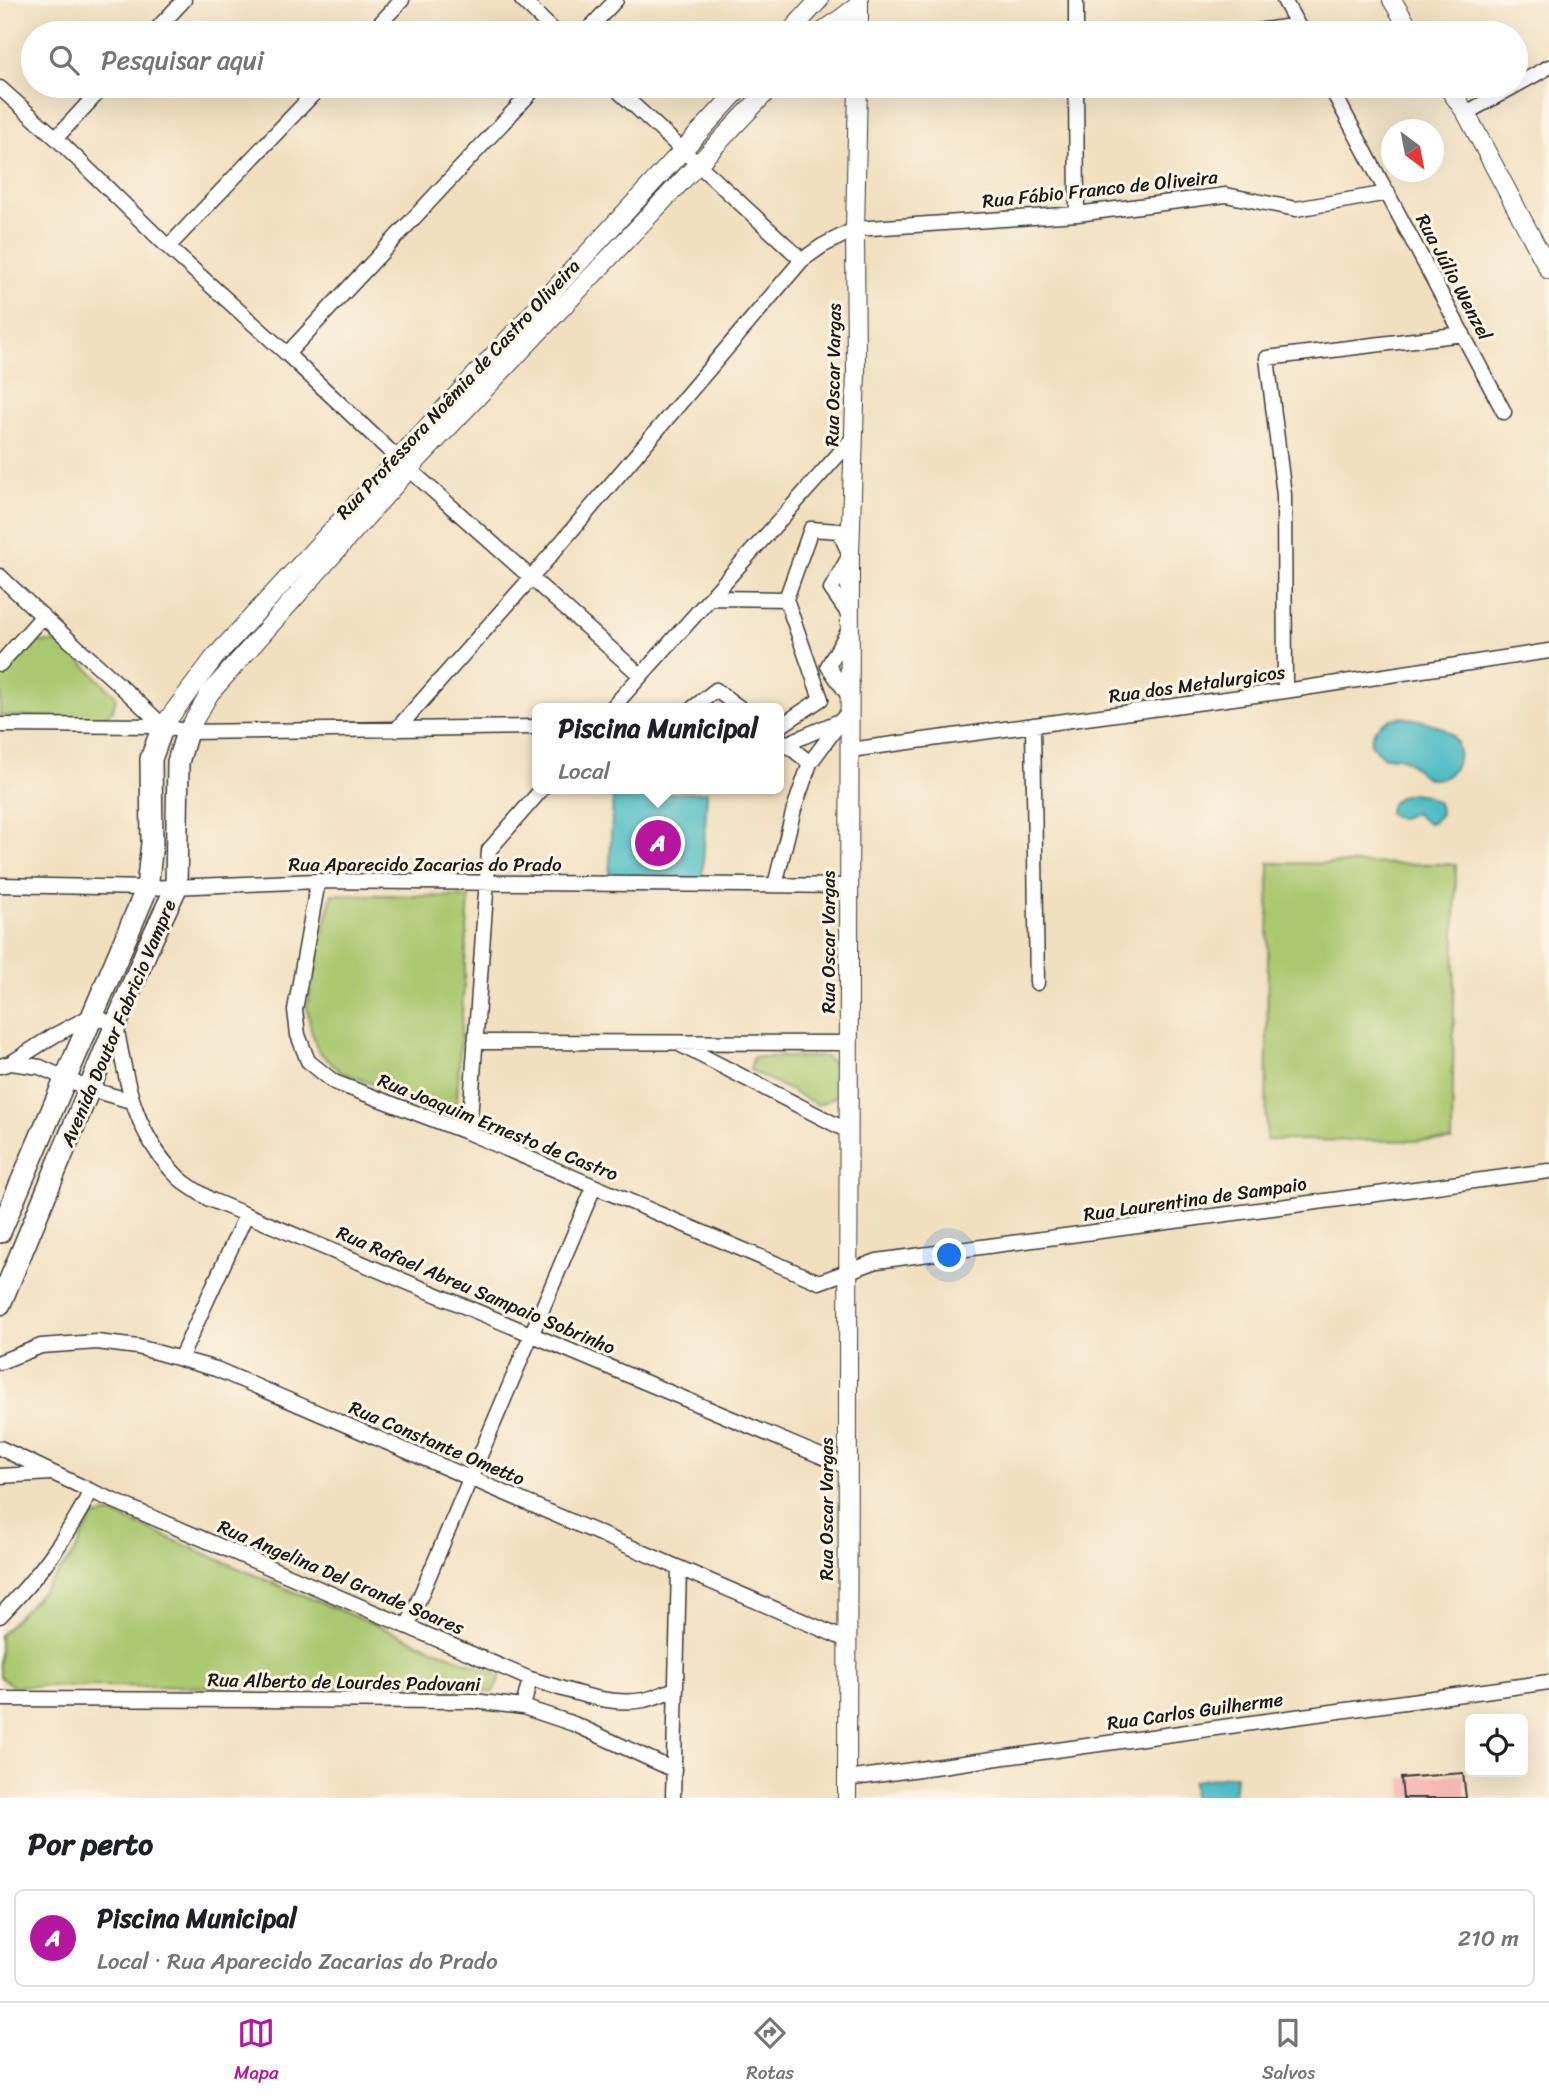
<!DOCTYPE html>
<html lang="pt">
<head>
<meta charset="utf-8">
<style>
  :root { --surface:#fff; --page:#f2f2f2; --text:#202124; --muted:#757577; --line:#e0e0e0; --accent:#b5179e }
  body { margin:0; font-family:Sriracha,sans-serif; background:var(--page); color:var(--text) }
  .controls { position:absolute; right:21px; bottom:21px; display:grid; overflow:hidden; border-radius:10px; box-shadow:0 7px 28px #0002 }
  .controls button { width:63px; height:63px; display:grid; place-items:center; padding:0; border:0; border-bottom:2px solid var(--line); background:var(--surface); color:var(--text); font:35px sans-serif }
  .compass { position:absolute; left:1381px; top:119px; width:63px; height:63px; border-radius:50%; background:var(--surface); box-shadow:0 7px 28px #0002; rotate:148deg }
  .you { position:absolute; left:950px; top:1256px; width:24px; height:24px; margin:-18px; border:5px solid #fff; border-radius:50%; background:#1a73e8; box-shadow:0 0 0 10px #1a73e833 }
  .badge { display:grid; place-items:center; width:46px; height:46px; border-radius:50%; background:var(--accent); color:#fff; font-size:23px; font-weight:700 }
  .pin { position:absolute; translate:-50% -50%; border:4px solid #fff; box-shadow:0 2px 7px #0006 }
  .popup { position:absolute; left:532px; top:703px; width:252px; height:91px; box-sizing:border-box; display:grid; place-content:center; border-radius:10px; background:var(--surface); filter:drop-shadow(0 2px 5px #0005); font-size:23px; white-space:nowrap; color:var(--muted) }
  .popup b { font-size:26px; color:var(--text) }
  .popup::after { content:''; position:absolute; left:50%; top:100%; margin-left:-14px; border:14px solid transparent; border-top-color:var(--surface) }
  .list { margin:0; padding:0; list-style:none }
  h2 { display:flex; justify-content:space-between; align-items:center; height:91px; margin:0; padding:0 28px; font-size:30px }
  h2 small { font-size:23px; font-weight:400; color:var(--muted) }
  .list li { display:grid; grid-template-columns:46px 1fr auto; gap:21px; align-items:center; box-sizing:border-box; height:98px; margin:0 14px 14px; padding:0 14px; border:2px solid var(--line); border-radius:10px }
  .list b { display:block; font-size:26px; white-space:nowrap }
  .list p { margin:0; font-size:23px; white-space:nowrap; color:var(--muted) }
  .list em { font-size:23px; font-style:normal; color:var(--muted) }
  .icon { flex:none; width:38px; height:38px; fill:none; stroke:currentColor; stroke-width:2; stroke-linecap:round; stroke-linejoin:round }
  .map { position:relative; flex:none; width:1549px; height:1798px; overflow:hidden }
  .search { position:absolute; background:var(--surface); box-shadow:0 7px 28px #0002; left:21px; right:21px; top:21px; height:77px; display:flex; align-items:center; gap:18px; box-sizing:border-box; padding:0 24px; border-radius:38px; color:var(--muted); font-size:26px }
  .sheet { height:203px; background:var(--surface) }
  nav { display:flex; justify-content:space-around; align-items:center; box-sizing:border-box; height:98px; border-top:2px solid var(--line); background:var(--surface); font-size:19px; color:var(--muted) }
  nav a { display:grid; justify-items:center; gap:4px }
  nav .on { color:var(--accent) }
  .map>svg:first-child { display:block }
  .green { fill:#aac870; stroke:#637246; stroke-width:2 }
  .water { fill:#4dbcc4; stroke:#346c70; stroke-width:2 }
  .building { fill:#f5aca9 }
  .lines { fill:none; stroke-linecap:round; stroke-linejoin:round }
  .minor-casing { stroke:#3c3935; stroke-width:17 }
  .tertiary-casing { stroke:#3c3935; stroke-width:20 }
  .secondary-casing { stroke:#3c3935; stroke-width:24 }
  .minor { stroke:#fff; stroke-width:14 }
  .tertiary { stroke:#fff; stroke-width:18 }
  .secondary { stroke:#fff; stroke-width:21 }
  .labels { text-anchor:middle; dominant-baseline:central; stroke-width:6; stroke-linejoin:round; paint-order:stroke }
  .street-label { font-size:19px; fill:#1c1c1c; stroke:#fcf5e5 }
</style>
</head>
<body>
<div class="map">
<svg width="1549" height="1798" viewBox="0 0 1549 1798">
  <rect width="100%" height="100%" fill="#fcf5e5"/>
  <filter id="ink" filterUnits="userSpaceOnUse"><feTurbulence type="fractalNoise" baseFrequency=".0143" numOctaves="2"/><feDisplacementMap in="SourceGraphic" scale="14" xChannelSelector="R" yChannelSelector="G"/><feConvolveMatrix kernelMatrix="1 2 1 2 8 2 1 2 1" color-interpolation-filters="sRGB"/></filter>
  <filter id="wash" filterUnits="userSpaceOnUse"><feTurbulence type="fractalNoise" baseFrequency=".00686" numOctaves="4" result="noise"/><feDisplacementMap in="SourceGraphic" scale="28" xChannelSelector="R" yChannelSelector="G"/><feGaussianBlur stdDeviation="1.57" result="paint"/><feColorMatrix in="noise" values="0 0 0 0 0 0 0 0 0 0 0 0 0 0 0 0 0 1.4 0 .05"/><feComposite in="paint" operator="in"/></filter>
  <g filter="url(#wash)">
    <rect width="100%" height="100%" fill="#f0e0c0"/>
    <path class="green" d="M33,641L63,644L116,696L113,710L102,719L0,716V676Z
      M1269,863L1456,864L1452,1141L1266,1140Z
      M332,894L469,897L456,1116L341,1072L318,1051L311,1030L307,1007Z
      M753,1057H826L839,1068V1095L818,1105L750,1070Z
      M111,1513L280,1586L501,1676L493,1692L385,1687L13,1686L0,1677V1635L48,1585L74,1554L92,1517Z"/>
    <path class="water" d="M1402,717C1425,720 1464,728 1458,759C1456,767 1452,772 1445,777C1418,786 1421,764 1401,758C1395,756 1388,757 1383,757L1371,745C1370,727 1386,718 1402,717Z
      M707,792L702,882L609,881L613,795Z
      M1412,793L1425,795L1438,803L1441,814L1433,822L1427,823L1414,813L1399,819L1389,813C1389,800 1400,795 1412,793Z
      M1236,1775L1234,1798H1193L1192,1781Z"/>
    <g id="blocks">
      <path class="building" d="M1463,1773L1466,1798H1403L1401,1778Z"/>
    </g>
  </g>
  <g filter="url(#ink)">
    <use href="#blocks" fill-opacity="0" stroke="#3c3935" stroke-width="2"/>
    <g class="lines">
      <defs>
        <path id="minor" d="M522,0L556,33
          M1284,0L1302,33
          M153,33L184,0
          M371,33L402,0
          M585,33L616,0
          M1076,33V0
          M1243,33L1298,25
          M613,86L802,260
          M1076,86L1077,214
          M1330,86L1504,412
          M0,88L56,138L168,247L287,354L409,469L640,675
          M1466,113L1549,67
          M56,138L104,86
          M168,247L321,86
          M287,354L537,86
          M0,576C53,628 110,674 163,726
          M710,598L786,599
          M0,664L42,617
          M1285,691L1284,495L1267,358L1463,334
          M850,698L828,666L850,628
          M612,708L854,437
          M693,708L716,690L740,708
          M0,725L163,726L187,732L537,727
          M1033,725L1037,983
          M779,727L821,699L786,599L811,529L839,531L850,555L831,589L850,616
          M396,730L531,578L802,260L822,246L855,229L1077,214L1226,195L1296,209L1388,193
          M781,740L810,763
          M779,747L842,720
          M850,750L1285,691L1549,651
          M318,881L295,1010L298,1035L308,1061L334,1082L469,1133L819,1282L877,1261L1549,1171
          M0,885L147,888L318,881L849,886
          M775,885L794,809L810,763L850,709
          M475,1042L849,1043
          M681,1045L848,1131
          M11,1063L40,1067L89,1089L131,1101
          M0,1066L11,1063L53,1036L93,1015L116,1026C127,1084 134,1133 178,1177C187,1186 199,1192 209,1199L847,1467
          M469,1133L489,850L542,789
          M180,1359L246,1215
          M0,1362L41,1346L97,1342L138,1347L216,1369L847,1640
          M0,1448L91,1491L530,1679C566,1689 607,1707 644,1700C655,1698 666,1692 676,1689
          M0,1476L51,1473
          M0,1616C40,1574 64,1542 91,1491
          M408,1625L594,1187
          M0,1699L474,1701L523,1707L574,1724L674,1770
          M523,1707L530,1679
          M847,1779L1549,1682
          M673,1798L679,1568"/>
        <path id="tertiary" d="M1392,0L1412,33
          M789,33L819,0
          M821,33L859,5
          M859,33V0
          M1447,86L1466,113L1549,270
          M163,726L214,658L742,86
          M187,732L210,693L409,469L772,86
          M847,1798L850,555L856,372L855,229L858,86"/>
        <path id="secondary" d="M0,1232L147,888L152,843L151,759L163,726
          M0,1304L149,945L176,888L178,762L187,732"/>
      </defs>
      <use href="#minor" class="minor-casing"/>
      <use href="#tertiary" class="tertiary-casing"/>
      <use href="#secondary" class="secondary-casing"/>
      <use href="#minor" class="minor"/>
      <use href="#tertiary" class="tertiary"/>
      <use href="#secondary" class="secondary"/>
    </g>
  </g>
  <g class="labels">
    <g class="street-label">
      <text transform="translate(1100 189) rotate(-6)">Rua Fábio Franco de Oliveira</text>
      <text transform="translate(1454 277) rotate(62)">Rua Júlio Wenzel</text>
      <text transform="translate(833 375) rotate(-89)">Rua Oscar Vargas</text>
      <text transform="translate(458 389) rotate(-47)">Rua Professora Noêmia de Castro Oliveira</text>
      <text transform="translate(1197 684) rotate(-8)">Rua dos Metalurgicos</text>
      <text x="425" y="864">Rua Aparecido Zacarias do Prado</text>
      <text transform="translate(828 942) rotate(-90)">Rua Oscar Vargas</text>
      <text transform="translate(118 1023) rotate(-67)">Avenida Doutor Fabricio Vampre</text>
      <text transform="translate(498 1127) rotate(22)">Rua Joaquim Ernesto de Castro</text>
      <text transform="translate(1195 1199) rotate(-8)">Rua Laurentina de Sampaio</text>
      <text transform="translate(476 1290) rotate(23)">Rua Rafael Abreu Sampaio Sobrinho</text>
      <text transform="translate(437 1443) rotate(23)">Rua Constante Ometto</text>
      <text transform="translate(826 1509) rotate(-90)">Rua Oscar Vargas</text>
      <text transform="translate(341 1577) rotate(23)">Rua Angelina Del Grande Soares</text>
      <text transform="translate(344 1682) rotate(1)">Rua Alberto de Lourdes Padovani</text>
      <text transform="translate(1195 1711) rotate(-8)">Rua Carlos Guilherme</text>
    </g>
  </g>
</svg>
<div class="controls">
<button><svg class="icon" aria-label="locate" viewBox="0 0 24 24"><circle cx="12" cy="12" r="6"/><path d="M12 2v4M12 18v4M2 12h4M18 12h4"/></svg></button>
</div>
<svg class="compass" viewBox="-18 -18 36 36"><path d="M0-13l5 13h-10z" fill="#e53935"/><path d="M0 13l5-13h-10z" fill="#757577"/></svg>
<div class="you"></div>
<div class="pin badge" style="left:658px;top:843px">A</div>
<div class="popup"><b>Piscina Municipal</b>Local</div>
<div class="search"><svg class="icon" aria-label="search" viewBox="0 0 24 24"><circle cx="10" cy="10" r="6"/><path d="M15 15l6 6"/></svg>Pesquisar aqui</div>
</div>
<section class="sheet">
<h2>Por perto<small></small></h2>
<ul class="list">
<li><span class="badge">A</span><div><b>Piscina Municipal</b><p>Local · Rua Aparecido Zacarias do Prado</p></div><em>210 m</em></li>
</ul>
</section>
<nav>
<a class="on"><svg class="icon" aria-label="map" viewBox="0 0 24 24"><path d="M3 6l6-2 6 2 6-2v14l-6 2-6-2-6 2zM9 4v14M15 6v14"/></svg>Mapa</a>
<a><svg class="icon" aria-label="directions" viewBox="0 0 24 24"><path d="M12 3l9 9-9 9-9-9zM9 14v-3h6M13 9l2 2-2 2"/></svg>Rotas</a>
<a><svg class="icon" aria-label="saved" viewBox="0 0 24 24"><path d="M7 4h10v16l-5-4-5 4z"/></svg>Salvos</a>
</nav>
</body>
</html>
